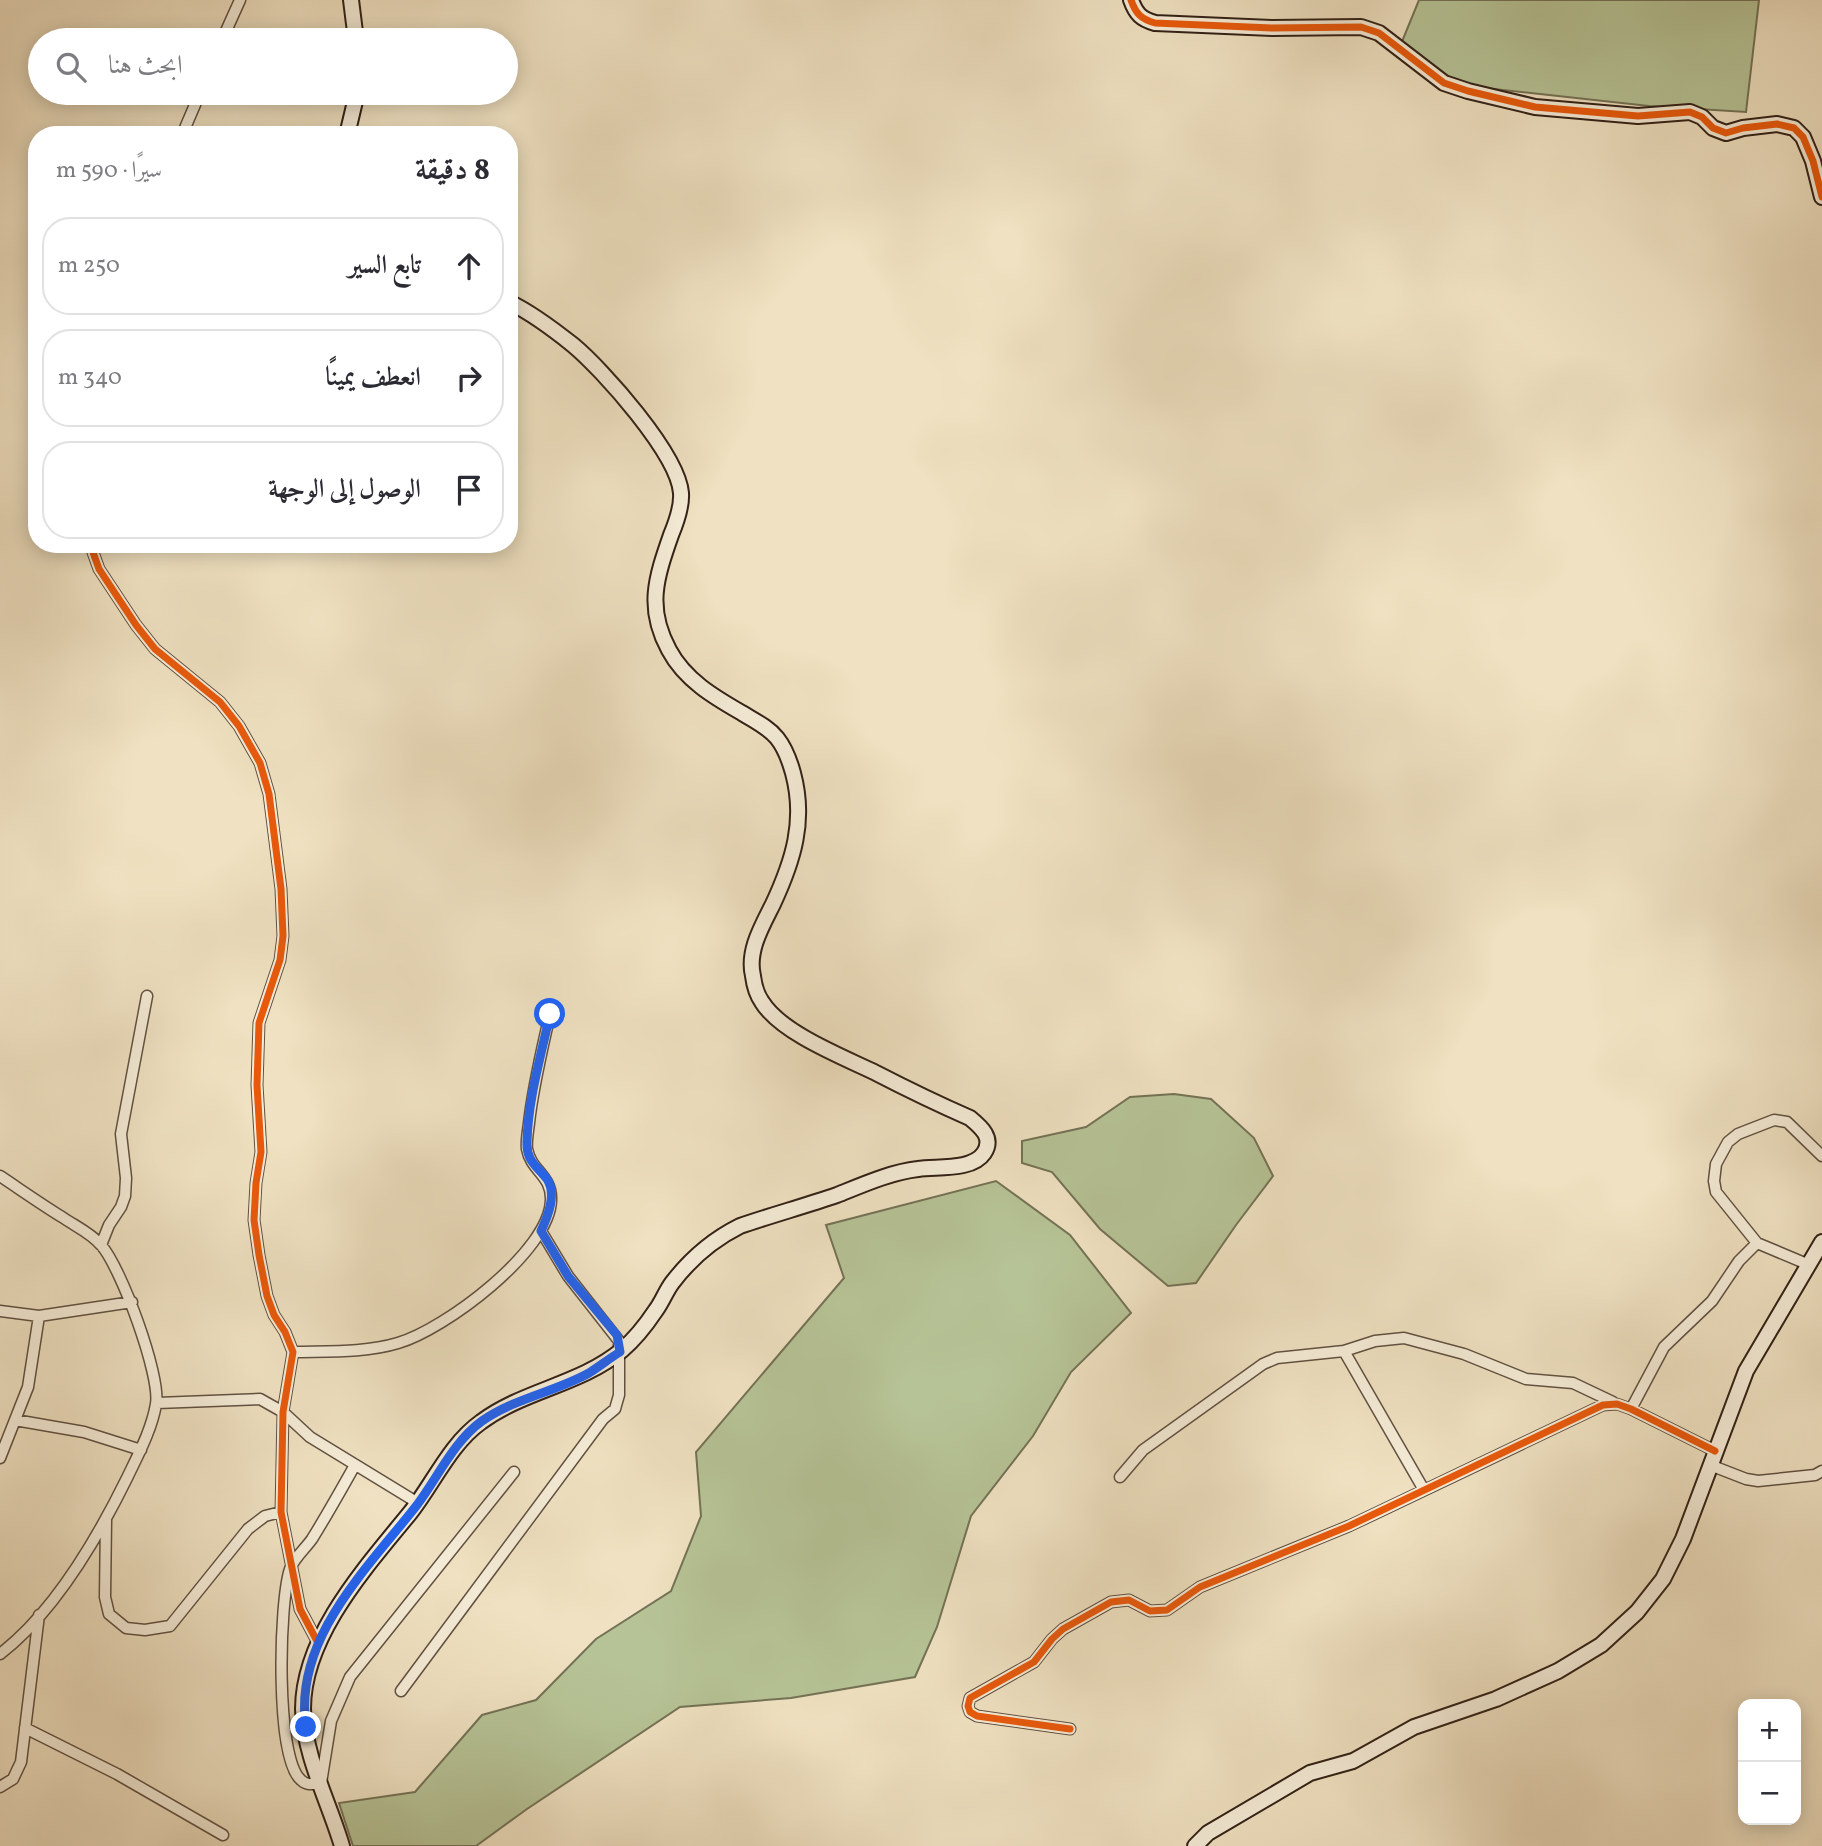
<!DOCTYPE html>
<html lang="ar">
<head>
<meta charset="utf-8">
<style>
  :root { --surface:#fff; --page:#f2f2f3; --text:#2b2b33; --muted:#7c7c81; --line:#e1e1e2 }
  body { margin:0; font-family:Vollkorn,Amiri,serif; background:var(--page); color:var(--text); direction:rtl }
  .controls { position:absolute; right:21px; bottom:21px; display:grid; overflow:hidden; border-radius:14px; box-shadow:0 4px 18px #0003 }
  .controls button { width:63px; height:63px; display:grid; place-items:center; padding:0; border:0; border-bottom:2px solid var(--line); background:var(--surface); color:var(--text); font:35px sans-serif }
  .stop { position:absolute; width:21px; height:21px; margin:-16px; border:5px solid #2563eb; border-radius:50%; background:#fff }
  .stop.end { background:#2563eb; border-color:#fff; box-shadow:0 2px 7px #0008 }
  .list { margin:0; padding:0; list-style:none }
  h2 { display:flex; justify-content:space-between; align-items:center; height:91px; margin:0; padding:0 28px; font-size:30px }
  h2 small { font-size:23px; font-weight:400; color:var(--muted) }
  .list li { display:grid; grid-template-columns:46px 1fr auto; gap:21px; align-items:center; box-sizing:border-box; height:98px; margin:0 14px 14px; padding:0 14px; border:2px solid var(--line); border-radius:28px }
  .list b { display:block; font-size:26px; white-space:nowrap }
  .list em { font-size:23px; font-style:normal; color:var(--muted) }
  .icon { flex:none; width:38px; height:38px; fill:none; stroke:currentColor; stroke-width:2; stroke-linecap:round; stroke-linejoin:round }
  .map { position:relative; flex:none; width:1822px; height:1846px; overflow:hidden; direction:ltr }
  .search { position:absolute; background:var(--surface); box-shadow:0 4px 18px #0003; left:28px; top:28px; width:490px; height:77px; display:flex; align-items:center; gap:18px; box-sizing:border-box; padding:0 24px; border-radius:38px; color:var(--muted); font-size:26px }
  .panel { position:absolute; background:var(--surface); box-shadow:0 4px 18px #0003; left:28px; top:126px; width:490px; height:427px; border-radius:28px; direction:rtl }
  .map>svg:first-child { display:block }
  .green { fill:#b6c396; stroke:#747256; stroke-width:2 }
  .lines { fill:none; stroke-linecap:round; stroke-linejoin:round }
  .street-casing { stroke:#615142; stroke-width:13 }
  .secondary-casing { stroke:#322117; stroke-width:18 }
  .street { stroke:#f5ecd7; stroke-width:10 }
  .secondary { stroke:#f5ecd7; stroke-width:14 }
  .cycleway-casing { stroke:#f5ecd7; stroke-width:11 }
  .cycleway { stroke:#e8590c; stroke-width:7 }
  .route { stroke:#2563eb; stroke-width:9 }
</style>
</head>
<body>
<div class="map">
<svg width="1822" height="1846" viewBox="0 0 1822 1846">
  <rect width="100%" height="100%" fill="#efe1c1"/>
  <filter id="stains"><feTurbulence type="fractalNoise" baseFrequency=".00286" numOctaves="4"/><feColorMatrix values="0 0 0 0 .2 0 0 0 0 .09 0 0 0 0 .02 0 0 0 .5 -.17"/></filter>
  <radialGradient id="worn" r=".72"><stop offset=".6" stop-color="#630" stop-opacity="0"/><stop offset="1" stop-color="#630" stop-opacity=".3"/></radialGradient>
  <path class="green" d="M1419,0H1759L1746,112L1649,106L1457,85L1401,44Z
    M1174,1094L1211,1099L1254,1138L1273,1176L1236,1225L1196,1283L1168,1286L1100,1229L1052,1172L1022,1163V1141L1086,1127L1130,1097Z
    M996,1181L1070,1235L1131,1313L1071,1372L1033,1436L971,1516L937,1627L915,1677L791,1698L680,1707L527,1809L476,1846H353L339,1803L415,1792L482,1715L536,1700L596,1639L671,1591L701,1516L696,1452L844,1278L826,1225Z"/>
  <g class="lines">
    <defs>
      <path id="street" d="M222,40L240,0
        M182,135L200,93
        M90,544L99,569L136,625L155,649L220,702L239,726L260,763L269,794L281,889L283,936L280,960L259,1023L257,1085L261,1152L256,1183L254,1220L259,1255L267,1296L274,1315L285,1332L293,1352L283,1412L281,1512L300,1609L318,1643
        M0,1176C21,1190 41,1204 62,1217C75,1226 91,1233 101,1245C121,1267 161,1376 156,1404C152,1429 138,1455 127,1478C97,1539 55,1612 0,1654
        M101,1245L109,1225L121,1207L125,1196L126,1178L121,1134L147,996
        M1807,1264L1757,1243L1716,1192L1714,1181L1716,1164L1728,1142L1738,1134L1774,1120L1787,1122L1822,1156
        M0,1311L39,1316
        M1344,1351L1424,1490
        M293,1352C327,1351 365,1353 398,1343C444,1330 550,1251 551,1200C552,1175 531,1171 527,1149C526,1141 528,1132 529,1123C533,1086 542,1050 550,1014
        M157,1403L260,1399L283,1412L310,1437L418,1503
        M1631,1409L1664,1347L1712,1301L1739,1261L1757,1243
        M15,1420L84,1432L141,1450
        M0,1458L28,1387L39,1316L132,1302
        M355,1465C341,1490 327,1515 312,1539C305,1549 294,1558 290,1569C279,1602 275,1758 301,1780C307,1786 313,1784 321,1783L331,1721L350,1677L514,1472
        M1710,1465L1746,1479L1758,1481L1815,1475L1822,1471
        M1120,1477L1143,1450L1263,1364L1277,1358L1344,1351L1375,1341L1404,1338L1464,1354L1526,1379L1573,1383L1613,1402
        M106,1520L105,1597L109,1614L126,1628L145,1630L170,1626L248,1529L265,1516L281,1512
        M401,1691L603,1419L615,1409L619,1395V1341L568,1276L541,1231
        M25,1728L117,1774L223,1835
        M1070,1729L977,1716L970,1712L968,1706L970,1698L1034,1662L1052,1639L1063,1629L1111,1602L1129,1600L1150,1611L1167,1610L1200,1587L1349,1526L1603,1405L1617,1404L1631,1409L1715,1451
        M0,1787L13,1779L21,1762L39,1615"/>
      <path id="secondary" d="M351,0L356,40
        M1131,0C1136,14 1141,19 1155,23L1272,28L1361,27L1379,33L1444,83L1468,91L1535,107L1638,116L1690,112L1702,117L1713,128L1726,133L1743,128L1777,124L1794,128L1803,137L1813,161L1822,197
        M347,135L357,93
        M342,1846C329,1802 304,1756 303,1709C303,1636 366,1567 410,1513C433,1484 450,1444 481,1422C524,1390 580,1385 622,1350C635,1339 646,1325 656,1310C662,1302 666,1291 672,1283C691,1258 712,1240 740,1226C772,1215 805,1206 837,1195C862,1185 891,1172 918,1169C936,1166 972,1171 984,1153C994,1138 981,1127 970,1118C938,1104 907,1089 876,1073C843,1057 781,1033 762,1002C757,995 754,984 753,976C747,951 762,926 773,904C793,861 806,821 793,773C790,762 785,748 777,738C768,727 755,721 742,713C714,697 685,680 669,650C646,608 656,578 671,535C676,523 682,507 681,493C678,454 603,370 573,345C553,329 532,313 509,302
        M1195,1846L1208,1833L1310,1773L1353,1761L1414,1727L1496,1699L1558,1671L1601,1645L1637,1612L1663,1579L1683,1539L1746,1371L1822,1242"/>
    </defs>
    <use href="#street" class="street-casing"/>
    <use href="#secondary" class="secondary-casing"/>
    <use href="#street" class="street"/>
    <use href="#secondary" class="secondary"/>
    <defs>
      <path id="cycleway" d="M1131,0C1136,14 1141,19 1155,23L1272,28L1361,27L1379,33L1444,83L1468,91L1535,107L1638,116L1690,112L1702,117L1713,128L1726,133L1743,128L1777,124L1794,128L1803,137L1813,161L1822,197
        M90,544L99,569L136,625L155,649L220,702L239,726L260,763L269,794L281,889L283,936L280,960L259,1023L257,1085L261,1152L256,1183L254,1220L259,1255L267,1296L274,1315L285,1332L293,1352L283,1412L281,1512L300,1609L318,1643
        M1070,1729L977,1716L970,1712L968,1706L970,1698L1034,1662L1052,1639L1063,1629L1111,1602L1129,1600L1150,1611L1167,1610L1200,1587L1349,1526L1603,1405L1617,1404L1631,1409L1715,1451"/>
    </defs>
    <use href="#cycleway" class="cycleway-casing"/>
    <use href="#cycleway" class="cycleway"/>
  </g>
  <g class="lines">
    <path class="route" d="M306,1727C293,1639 367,1569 417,1505C438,1477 454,1441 482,1421C515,1398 555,1392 589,1373C600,1366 610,1358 620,1352L617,1335L568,1276L541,1231C548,1216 557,1194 547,1179C537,1166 526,1161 527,1142C528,1099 541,1056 550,1014"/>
  </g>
  <rect width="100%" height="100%" filter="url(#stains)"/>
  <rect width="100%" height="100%" fill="url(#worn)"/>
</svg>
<div class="controls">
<button>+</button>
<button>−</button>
</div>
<div class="stop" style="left:550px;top:1014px"></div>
<div class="stop end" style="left:306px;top:1727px"></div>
<div class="search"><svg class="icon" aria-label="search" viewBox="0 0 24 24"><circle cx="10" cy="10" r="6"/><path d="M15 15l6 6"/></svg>ابحث هنا</div>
<section class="panel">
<h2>8 دقيقة<small>سيرًا · 590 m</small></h2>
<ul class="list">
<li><svg class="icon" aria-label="ahead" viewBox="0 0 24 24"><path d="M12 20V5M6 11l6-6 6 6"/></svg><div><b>تابع السير</b></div><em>250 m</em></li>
<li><svg class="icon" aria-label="right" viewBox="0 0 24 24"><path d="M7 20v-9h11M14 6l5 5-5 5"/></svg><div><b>انعطف يمينًا</b></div><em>340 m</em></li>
<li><svg class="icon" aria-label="arrive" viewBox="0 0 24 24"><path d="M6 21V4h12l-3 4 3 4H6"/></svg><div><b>الوصول إلى الوجهة</b></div></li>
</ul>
</section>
</div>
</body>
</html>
